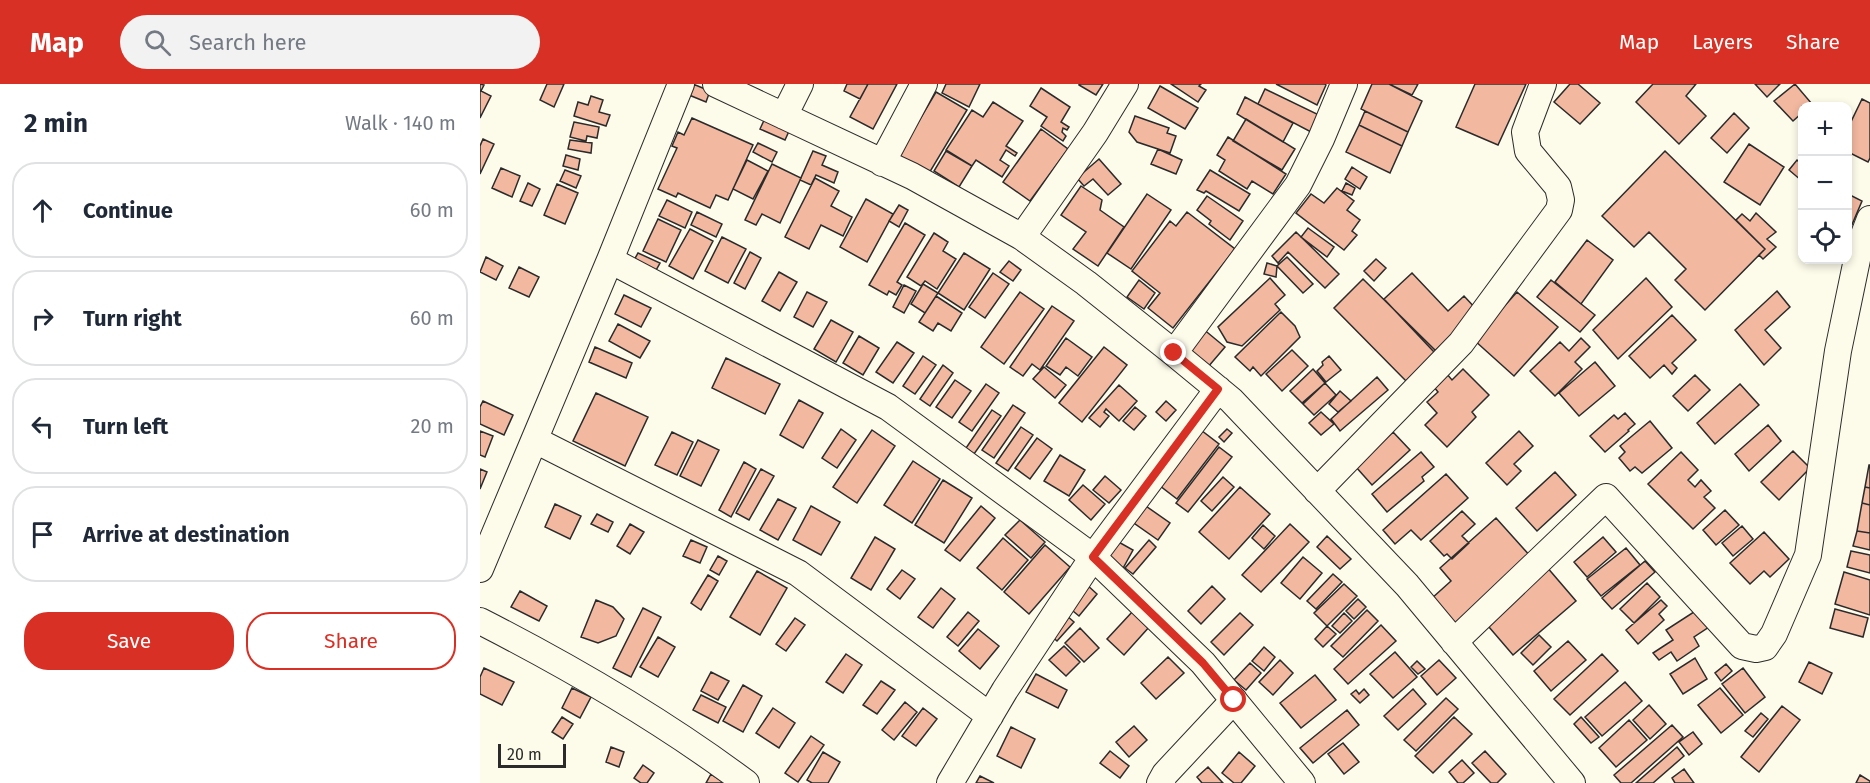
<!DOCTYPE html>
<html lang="en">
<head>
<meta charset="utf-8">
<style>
  :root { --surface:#fff; --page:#f2f2f3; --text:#1f2937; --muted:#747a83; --line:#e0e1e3; --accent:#d93025 }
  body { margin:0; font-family:"Fira Sans",sans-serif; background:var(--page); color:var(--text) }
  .controls { position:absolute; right:18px; top:18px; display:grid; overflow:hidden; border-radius:12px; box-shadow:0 3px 9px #0003 }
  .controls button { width:54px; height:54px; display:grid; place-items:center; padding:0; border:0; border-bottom:2px solid var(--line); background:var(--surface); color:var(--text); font:30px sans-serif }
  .scale { position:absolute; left:18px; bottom:15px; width:68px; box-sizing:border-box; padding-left:6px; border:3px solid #2b2b2b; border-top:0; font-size:16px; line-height:21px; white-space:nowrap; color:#2b2b2b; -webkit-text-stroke:4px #fdfbea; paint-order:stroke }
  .stop { position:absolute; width:18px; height:18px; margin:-14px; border:4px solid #d93025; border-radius:50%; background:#fff }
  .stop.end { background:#d93025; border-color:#fff; box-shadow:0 2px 6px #0008 }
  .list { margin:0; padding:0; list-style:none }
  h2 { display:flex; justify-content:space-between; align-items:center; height:78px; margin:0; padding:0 24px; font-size:26px }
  h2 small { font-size:20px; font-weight:400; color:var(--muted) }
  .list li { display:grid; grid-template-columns:39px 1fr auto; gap:18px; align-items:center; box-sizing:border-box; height:96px; margin:0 12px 12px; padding:0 12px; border:2px solid var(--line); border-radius:24px }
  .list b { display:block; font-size:22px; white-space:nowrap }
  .list em { font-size:20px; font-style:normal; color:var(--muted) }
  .actions { display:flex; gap:12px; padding:18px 24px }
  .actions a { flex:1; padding:14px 0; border:2px solid var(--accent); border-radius:24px; text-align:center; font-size:21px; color:var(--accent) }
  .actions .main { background:var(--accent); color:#fff }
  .icon { flex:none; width:33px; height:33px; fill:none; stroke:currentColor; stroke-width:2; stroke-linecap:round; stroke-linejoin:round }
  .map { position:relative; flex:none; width:1390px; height:699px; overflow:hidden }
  header { display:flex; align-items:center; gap:36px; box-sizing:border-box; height:84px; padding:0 30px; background:var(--accent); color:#fff }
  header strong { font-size:28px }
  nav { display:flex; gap:33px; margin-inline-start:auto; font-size:21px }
  .search { width:420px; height:54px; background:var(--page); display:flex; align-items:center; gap:15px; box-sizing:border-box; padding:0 21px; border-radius:33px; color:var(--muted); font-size:22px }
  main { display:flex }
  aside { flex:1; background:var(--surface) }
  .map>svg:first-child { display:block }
  .building { fill:#f2b8a0; stroke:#2b2b2b; stroke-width:1.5 }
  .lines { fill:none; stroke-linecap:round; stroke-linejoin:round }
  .minor-casing { stroke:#2b2b2b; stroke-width:28 }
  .minor { stroke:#fdfbea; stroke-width:26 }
  .route { stroke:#d93025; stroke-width:8 }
</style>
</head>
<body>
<header>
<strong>Map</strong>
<div class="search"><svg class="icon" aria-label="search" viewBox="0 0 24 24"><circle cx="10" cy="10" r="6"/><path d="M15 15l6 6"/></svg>Search here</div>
<nav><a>Map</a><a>Layers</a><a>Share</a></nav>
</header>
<main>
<aside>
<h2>2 min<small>Walk · 140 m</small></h2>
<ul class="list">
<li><svg class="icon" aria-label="ahead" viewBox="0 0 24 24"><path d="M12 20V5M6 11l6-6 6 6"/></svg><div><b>Continue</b></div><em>60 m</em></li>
<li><svg class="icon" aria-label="right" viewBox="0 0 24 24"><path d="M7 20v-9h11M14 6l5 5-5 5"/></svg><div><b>Turn right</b></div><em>60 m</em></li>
<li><svg class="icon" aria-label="left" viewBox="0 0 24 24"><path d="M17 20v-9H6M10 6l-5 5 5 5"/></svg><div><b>Turn left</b></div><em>20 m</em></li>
<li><svg class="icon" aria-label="arrive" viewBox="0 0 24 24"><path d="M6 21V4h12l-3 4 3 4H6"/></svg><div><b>Arrive at destination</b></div></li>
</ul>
<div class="actions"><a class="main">Save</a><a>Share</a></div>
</aside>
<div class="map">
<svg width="1390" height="699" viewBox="0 0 1390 699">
  <rect width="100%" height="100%" fill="#fdfbea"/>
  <path class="building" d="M0,0L4,1L1,7L11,12L0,34Z
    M67,0H84L74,23L60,16Z
    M213,0L230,7L226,18L209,11Z
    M367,0H388L380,15L364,7Z
    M388,0H417L393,45L370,33Z
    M466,0H500L489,23L462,9Z
    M599,0H623L616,11L599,1Z
    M691,0H721L719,2L726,6L718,18Z
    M796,0H845L846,1L837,21Z
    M892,0H909L942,17L928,48L881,25Z
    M909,0H938L932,11Z
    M995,0H1046L1018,61L976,43Z
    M1090,0H1098L1120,19L1100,40L1074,18Z
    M1173,0H1216L1206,12L1226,32L1199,60L1156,18Z
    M1275,0H1300L1287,13Z
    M1315,0L1332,20L1329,22H1322V29L1313,37L1294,17Z
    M680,2L718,24L705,45L668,24Z
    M561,4L590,23L581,38L589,43L587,46L583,44L582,48L586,52L583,57L561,42L567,33L550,22Z
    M785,5L839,31L831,48L778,20Z
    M456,8L487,26L448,91L418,72Z
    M111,12L123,16L119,28L130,31L126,42L94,32L98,18L108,21Z
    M765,13L813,39L803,58L757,30Z
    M1382,15L1390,19V74L1388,78L1368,68V44Z
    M513,18L543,37L526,62L537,69L535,72L526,66L520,76L529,82L522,93L496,76L492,82L466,66L492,26L503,33Z
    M885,27L928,48L922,62L879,41Z
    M1254,29L1269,44L1247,69L1231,54Z
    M655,32L689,44L687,49L696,52L690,69L657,58L649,48Z
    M212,34L273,61L248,116L236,111L230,124L198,109L196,113L178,105L197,64L192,62L198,48L204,51Z
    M285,34L310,45L305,56L280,45Z
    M766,35L815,65L802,86L753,57Z
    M94,38L119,43L117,54L107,52L106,57L90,53Z
    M879,41L922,62L910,89L866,68Z
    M561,45L588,65L550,117L523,98Z
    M748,53L806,90L793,110L772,97L767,105L739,87L745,76L737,71Z
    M3,55L14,60L0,90V62Z
    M90,56L112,59L111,69L88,65Z
    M278,59L297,68L292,78L273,68Z
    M1269,60L1304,83L1280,121L1244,98Z
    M678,65L702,76L696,90L671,80Z
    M333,67L346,72L342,81L358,88L354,99L336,91L331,101L320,96Z
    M466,67L492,82L479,103L454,87Z
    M1185,67L1285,165L1225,226L1195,196L1206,185L1169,148L1154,163L1122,132Z
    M86,71L100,75L98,86L83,82Z
    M619,75L641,100L628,111L613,95L604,102L597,94Z
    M267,76L288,87L273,115L253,105Z
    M1317,76L1322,81V97L1309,86Z
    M292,80L321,94L300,139L282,130L276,141L265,136Z
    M872,83L887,93L880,105L865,95Z
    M21,84L40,92L32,113L12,104Z
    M85,86L101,92L96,104L80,97Z
    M730,86L770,110L759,127L726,107L724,109L717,106Z
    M335,94L359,107L351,122L372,133L363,152L341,141L329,165L305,153Z
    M48,99L60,105L52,122L40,117Z
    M866,99L875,104L872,111L862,107Z
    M77,100L98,109L85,140L64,131Z
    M601,102L622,116L620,126L644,143L618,182L593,165L606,148L581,131Z
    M857,104L874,117L867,126L880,136L872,147L877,151L864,166L816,129L831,110L844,119Z
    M667,110L691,126L651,185L627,169Z
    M1368,110L1382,117L1368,150Z
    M727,112L763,137L750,156L729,140L731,137L717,126Z
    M386,115L413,130L387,178L360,163Z
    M187,116L212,128L205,144L179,132Z
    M419,121L428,126L419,143L409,137Z
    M217,128L242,140L236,153L211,141Z
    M707,128L755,165L693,244L668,224L680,209L652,187L690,137L696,142Z
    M1276,129L1296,148L1287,155L1296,163L1283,175L1279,171L1285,165L1256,136L1262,130L1270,137Z
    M178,135L201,146L186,178L163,167Z
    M425,139L445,151L417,198L422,201L416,211L409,207L407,211L389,201Z
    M828,144L854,163L847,173L821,153Z
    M210,145L233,157L213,195L189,182Z
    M816,148L859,190L845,204L808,168L798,179L792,172Z
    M454,149L468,158L463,167L476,175L457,205L445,197L441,202L427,193Z
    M242,153L266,165L248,199L225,187Z
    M1107,156L1133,176L1101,220L1075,198Z
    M270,168L281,174L265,205L254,199Z
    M158,169L180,179L175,188L153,178Z
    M484,169L510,185L484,226L458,209Z
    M6,173L23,182L16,196L0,188Z
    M807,173L833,200L823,209L797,182Z
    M896,175L906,184L894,197L884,187Z
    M529,177L541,186L533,197L520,188Z
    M787,179L797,182L796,193L784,190Z
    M39,183L59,193L49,213L29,204Z
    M299,188L317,198L300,227L282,217Z
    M513,189L529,200L505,234L489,223Z
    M932,189L968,227L984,212L998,227L954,268L904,215Z
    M790,194L805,211L795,220L800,226L762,262L747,258L738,243Z
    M1166,194L1192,223L1138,275L1113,246Z
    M883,195L957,268L927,298L854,224Z
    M659,196L675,209L664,225L647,213Z
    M1071,196L1115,231L1100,248L1057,213Z
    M443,200L458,209L445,229L431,220Z
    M424,201L436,207L424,229L413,223Z
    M1297,207L1310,223L1285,246L1301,264L1284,281L1255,246Z
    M327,208L347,218L333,243L314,233Z
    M540,208L564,225L524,280L501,263Z
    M1037,208L1078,243L1034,292L994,256Z
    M144,211L171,224L161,243L135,230Z
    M456,212L482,229L471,247L458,239L453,247L439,238Z
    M572,222L594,237L560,286L552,280L543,292L530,283Z
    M801,228L815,242L820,253L781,292L773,283L770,287L755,273Z
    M1192,231L1216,256L1192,279L1197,284L1192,290L1184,281L1170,294L1149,272Z
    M351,236L373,248L356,278L334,265Z
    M138,240L170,257L160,274L129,257Z
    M722,244L745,263L728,283L705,263Z
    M379,252L399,264L383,291L363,279Z
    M586,254L612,273L598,292L586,283L580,291L566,282Z
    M1101,254L1110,263L1095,278L1102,285L1075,312L1050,287L1080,258L1089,267Z
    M417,258L434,269L413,299L396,288Z
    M115,263L152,279L146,294L109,278Z
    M624,263L647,281L602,338L579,319Z
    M812,266L828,282L802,307L786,290Z
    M443,272L456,281L435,310L423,302Z
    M849,272L861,286L846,298L837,287L843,281L842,278Z
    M246,274L300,300L285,330L232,304Z
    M1115,278L1135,302L1099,332L1079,309Z
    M463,281L473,289L450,322L440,315Z
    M564,283L586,301L575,314L553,295Z
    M833,285L845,299L822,319L810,307Z
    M983,285L1009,311L992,328L996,333L967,363L945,341L957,329L947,318L958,308L954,303L967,290L972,296Z
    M1215,291L1230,306L1208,327L1193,312Z
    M897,293L908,306L860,347L851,335Z
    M475,296L491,307L472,334L456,323Z
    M845,299L856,311L834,331L823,320Z
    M506,300L519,309L492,347L479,338Z
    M1260,300L1279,321L1235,360L1217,339Z
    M639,301L657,317L639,337L626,325L624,328L629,332L620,343L609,334Z
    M860,307L871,317L858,328L849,320Z
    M116,309L168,333L145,382L93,357Z
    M319,316L343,329L323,364L300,351Z
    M3,317L33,331L24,351L0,340V323Z
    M686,317L696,326L686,337L676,328Z
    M533,321L545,329L514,374L502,366Z
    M655,323L666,332L654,346L643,337Z
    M512,326L521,332L494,370L486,364Z
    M841,328L854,340L841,351L829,339Z
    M1145,329L1155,340L1148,346L1149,347L1125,368L1110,352L1134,331L1138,335Z
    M1170,337L1192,364L1162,389L1155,383L1150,387L1139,374L1145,368L1140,362Z
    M1288,341L1301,357L1269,387L1255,370Z
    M541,343L553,351L528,387L516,379Z
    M717,343L739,360L697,415L675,398Z
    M361,345L376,356L357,384L342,374Z
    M747,345L752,349L744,358L739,353Z
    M392,346L415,362L377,419L353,403Z
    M0,347L13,352L5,373L0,371Z
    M1039,347L1053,362L1034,380L1041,387L1027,401L1006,379Z
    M192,348L213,358L197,391L175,381Z
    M913,348L930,366L892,401L876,383Z
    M557,354L572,365L550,395L535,384Z
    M218,356L239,366L221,402L200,392Z
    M739,363L752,373L708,428L696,419Z
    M1313,367L1330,384L1299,416L1281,398Z
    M941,368L954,383L942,393L944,397L907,428L892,410Z
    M1201,368L1218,386L1208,396L1215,403L1221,396L1231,407L1224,413L1235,424L1213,445L1168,400Z
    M580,371L605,386L589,412L564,397Z
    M433,377L460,395L432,439L404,421Z
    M264,378L276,385L251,433L239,426Z
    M1389,381H1390V404L1385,403Z
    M0,385L7,388L0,405Z
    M281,385L294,392L269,436L256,429Z
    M1075,388L1096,411L1057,447L1036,424Z
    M966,390L988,414L941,456L931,446L915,460L903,446Z
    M625,392L641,406L629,419L613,406Z
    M743,393L754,403L732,427L721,417Z
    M463,396L492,414L464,459L435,441Z
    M603,401L625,420L611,436L589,416Z
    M760,403L790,430L749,475L719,448Z
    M1385,403L1390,404V421L1382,419Z
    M298,415L316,424L298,456L280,446Z
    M1382,419L1390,421V449L1377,447Z
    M75,420L101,432L90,455L65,443Z
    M663,420L690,439L678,456L651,437Z
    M331,422L360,438L341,471L313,456Z
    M501,422L515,434L480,477L465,466Z
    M1245,426L1259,441L1236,461L1223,446Z
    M982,427L995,440L982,452L989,459L972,475L967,470L964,472L950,457Z
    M117,430L133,438L128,448L111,440Z
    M1016,434L1051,473L976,542L951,515L971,497L960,484Z
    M540,436L565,458L551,474L525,451Z
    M150,440L164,448L150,470L137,462Z
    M810,440L829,458L781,508L762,491Z
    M783,441L795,452L784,465L772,454Z
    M1262,442L1273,455L1253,472L1242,459Z
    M1377,447L1390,449V466L1373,462Z
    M1284,448L1309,475L1290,493L1284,487L1270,500L1250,479Z
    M847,452L871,475L860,485L837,463Z
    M395,453L415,465L391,506L371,494Z
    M1123,453L1136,468L1107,493L1094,478Z
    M523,454L548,476L522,506L497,484Z
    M211,456L227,463L220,479L203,472Z
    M635,456L653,466L642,486L624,476Z
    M669,456L676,463L653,490L645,484Z
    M565,461L590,483L549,530L524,508Z
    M1146,464L1160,481L1121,512L1107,495Z
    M1371,467L1390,471V489L1367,483Z
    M238,472L247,477L239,491L230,486Z
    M823,473L842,489L820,515L801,499Z
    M1165,477L1175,488L1132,525L1122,514Z
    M1066,482L1096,517L1033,571L1003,536Z
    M422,486L435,495L420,515L407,505Z
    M277,487L307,504L280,551L250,533Z
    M1364,488L1390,496V531L1355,520Z
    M853,490L862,498L836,525L827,517Z
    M228,491L238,497L221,526L211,519Z
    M1167,499L1180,513L1154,539L1140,525Z
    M606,500L617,510L599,532L587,522Z
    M864,500L877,512L847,542L834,529Z
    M732,502L745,515L721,540L708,527Z
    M461,504L475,515L453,544L438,533Z
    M40,507L67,522L59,537L31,523Z
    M878,515L886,523L874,535L866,527Z
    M116,516L133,523L144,535L136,552L118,559L101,553Z
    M1181,516L1187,522L1179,530L1184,536L1158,560L1146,546Z
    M163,524L181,533L151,593L133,584Z
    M1220,524L1232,541L1214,553L1219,562L1197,577L1191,568L1179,576L1173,569L1193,556L1186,546Z
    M1355,525L1388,534L1383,553L1350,544Z
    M887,526L898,537L863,573L851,562Z
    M653,527L670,542L644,571L627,555Z
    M488,528L499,537L478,562L467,553Z
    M760,529L773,541L744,571L731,558Z
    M864,529L872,537L860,549L852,542Z
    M586,531L594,538L577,557L569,550Z
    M315,534L325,541L306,567L296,560Z
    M901,541L916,557L868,600L854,585Z
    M847,542L856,550L843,563L835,555Z
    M600,544L619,564L604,578L585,559Z
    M498,545L519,562L500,585L479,567Z
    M1059,551L1071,563L1053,581L1041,569Z
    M178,553L195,563L178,593L160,583Z
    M1088,557L1106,576L1071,607L1054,587Z
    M584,562L600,578L586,592L569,576Z
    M784,563L795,573L784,587L772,577Z
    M915,568L937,593L913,614L890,590Z
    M366,570L382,581L363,609L346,598Z
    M1122,570L1138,587L1090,631L1074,615Z
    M688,573L704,589L676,615L661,599Z
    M1215,574L1227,595L1203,610L1190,590Z
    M800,576L813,589L793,611L779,598Z
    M959,576L976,594L957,611L941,592Z
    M937,577L945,585L938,590L931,583Z
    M1329,578L1352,589L1342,610L1319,598Z
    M770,579L781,589L766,606L754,596Z
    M1246,580L1252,587L1241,597L1235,589Z
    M4,584L34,598L22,621L0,610V593Z
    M1263,584L1285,613L1265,629L1242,600Z
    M231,588L249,597L238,616L221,607Z
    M556,590L587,606L578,624L546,608Z
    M835,591L856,616L821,644L800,619Z
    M401,597L415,606L397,630L383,621Z
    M1145,598L1162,617L1122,652L1105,633Z
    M263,601L282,612L263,648L243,637Z
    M92,604L111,613L100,634L82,624Z
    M1240,604L1263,631L1241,649L1218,621Z
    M884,605L889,611L880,619L871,610L876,606L879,610Z
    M933,605L946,620L918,646L904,632Z
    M221,611L246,623L238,639L213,626Z
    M966,614L978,625L936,667L924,656Z
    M425,618L437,628L414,656L402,646Z
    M1169,621L1186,640L1170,655L1153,636Z
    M1302,622L1320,636L1279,688L1261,673Z
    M293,624L315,639L299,664L276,649Z
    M443,624L457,635L436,662L422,652Z
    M867,626L879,641L833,679L820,664Z
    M1281,629L1288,635L1273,653L1265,647Z
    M82,633L93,640L83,655L72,648Z
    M974,633L992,650L953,689L935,672Z
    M1101,633L1119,653L1111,659L1094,640Z
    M1149,636L1167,656L1136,683L1119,664Z
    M1192,641L1203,653L1151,699H1141L1134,691Z
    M654,642L667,656L649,673L636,658Z
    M531,643L555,655L541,684L517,672Z
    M1213,648L1222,660L1209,671L1199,658Z
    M331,652L344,661L318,698L305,689Z
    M863,659L879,678L864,690L848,670Z
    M131,663L144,668L139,683L126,678Z
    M1197,663L1204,672L1173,699H1156Z
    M630,667L649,682L640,694L620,679Z
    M1005,667L1026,690L1017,699H1011L992,679Z
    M343,668L360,678L348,699H332L327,696Z
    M759,668L775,682L761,699H754L742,689Z
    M982,676L994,689L983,699H978L969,688Z
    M163,681L174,689L167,699H161L154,694Z
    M728,683L743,699H722L717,693Z
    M1204,685L1214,699H1195L1192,694Z
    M231,690L242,697L241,699H226Z
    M1380,691L1390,697V699H1376Z
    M500,692L514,699H496Z"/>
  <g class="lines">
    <defs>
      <path id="minor" d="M236,0L432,92L542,153L606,199L694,269L751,316L927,501L1092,699
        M304,32L320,0
        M402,79L444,0
        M542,153L615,49L645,0
        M130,176L408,323L613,473L723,579L822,699
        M694,269L818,101L841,55L864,0
        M55,356L318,489L510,632
        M837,407L981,259L1079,126L1081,116L1078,103L1048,67L1045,48L1063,0
        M0,485L130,176L201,0
        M0,537C92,584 183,637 266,699
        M974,558L1126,413L1262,562L1276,565L1285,563L1294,550L1328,471L1358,267L1380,161L1390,135
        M470,699L525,606L613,473L738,305
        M680,699L685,690L754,616"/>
    </defs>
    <use href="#minor" class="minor-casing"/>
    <use href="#minor" class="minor"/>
  </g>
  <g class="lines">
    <path class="route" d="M694,269L738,305L613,473L723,579L754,616"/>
  </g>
</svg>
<div class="controls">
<button>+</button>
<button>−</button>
<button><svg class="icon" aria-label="locate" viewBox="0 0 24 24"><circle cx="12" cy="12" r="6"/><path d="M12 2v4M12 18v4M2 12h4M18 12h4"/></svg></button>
</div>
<div class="scale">20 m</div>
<div class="stop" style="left:754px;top:616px"></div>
<div class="stop end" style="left:694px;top:269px"></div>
</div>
</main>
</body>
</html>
